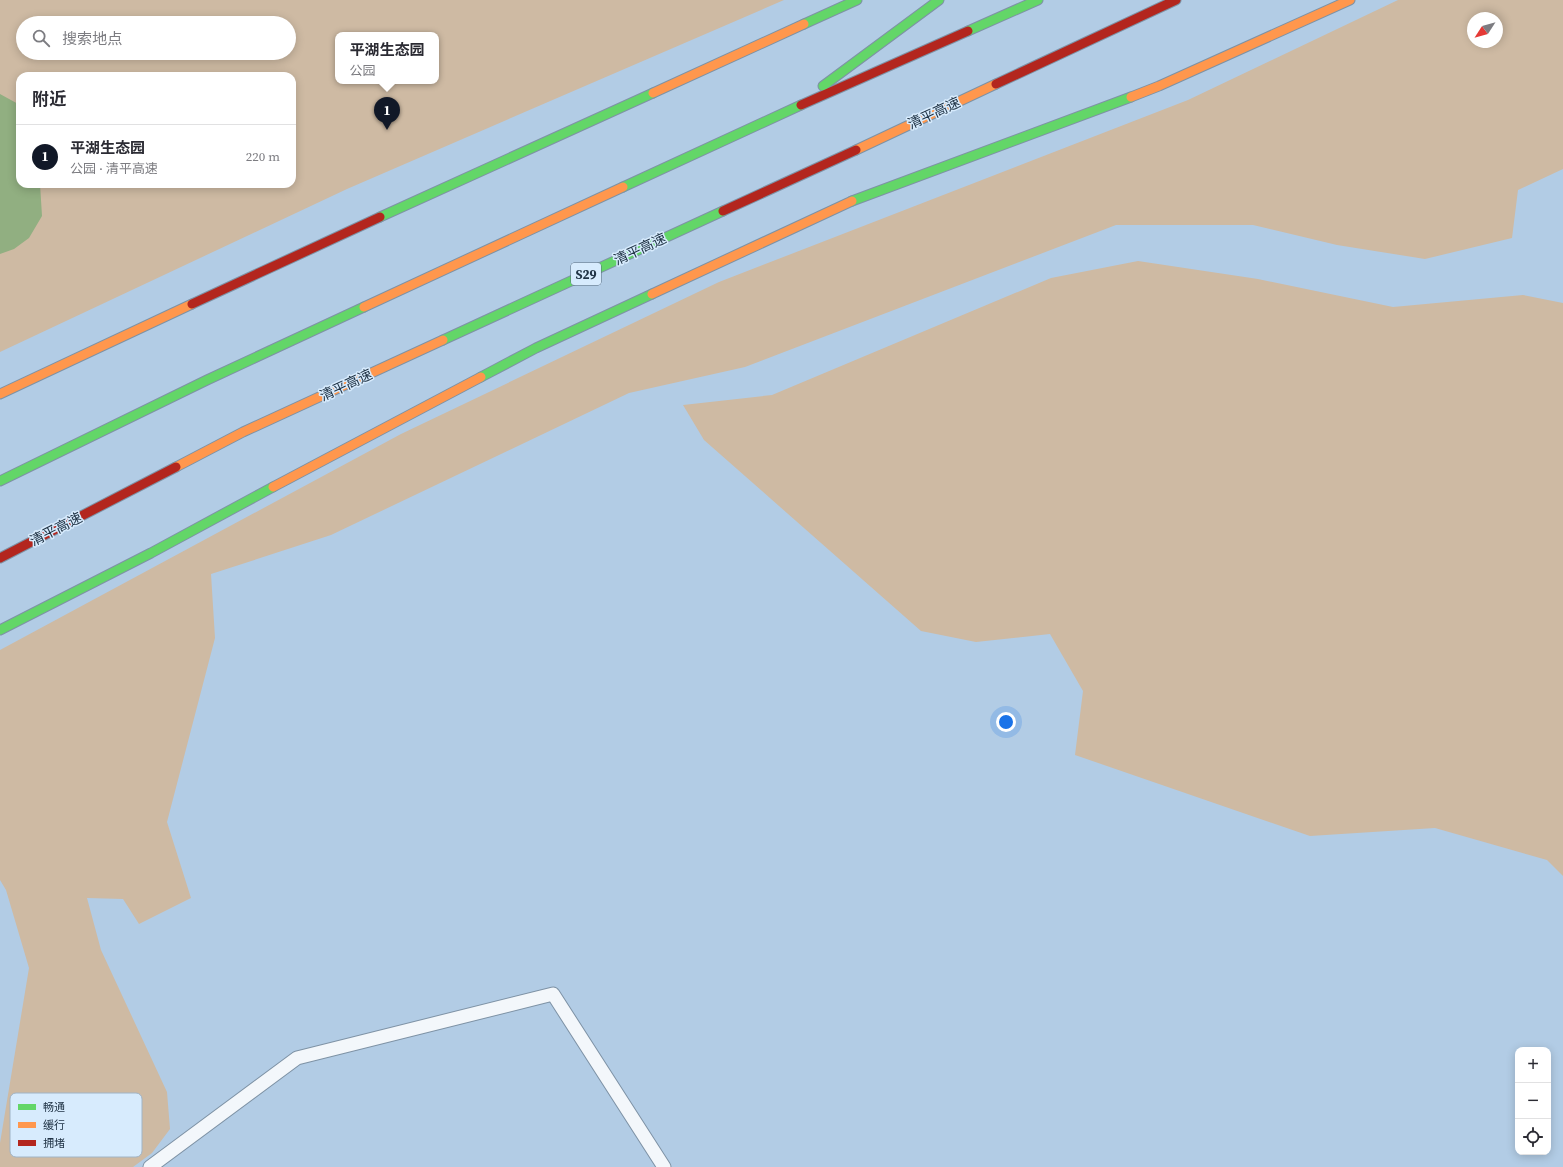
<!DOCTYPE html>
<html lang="zh">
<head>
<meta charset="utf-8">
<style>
  :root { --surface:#fff; --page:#f7f7f7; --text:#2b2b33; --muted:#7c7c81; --line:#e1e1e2; --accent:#111827 }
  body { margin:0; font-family:"Source Serif 4","Noto Sans SC",serif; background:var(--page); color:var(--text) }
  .controls { position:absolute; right:12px; bottom:12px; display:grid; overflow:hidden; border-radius:8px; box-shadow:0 2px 10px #0003 }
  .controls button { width:36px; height:36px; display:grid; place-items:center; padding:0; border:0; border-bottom:1px solid var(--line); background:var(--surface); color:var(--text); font:20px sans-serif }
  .compass { position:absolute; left:1467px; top:12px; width:36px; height:36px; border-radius:50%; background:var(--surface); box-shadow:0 2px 10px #0003; rotate:234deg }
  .you { position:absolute; left:1006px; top:722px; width:14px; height:14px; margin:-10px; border:3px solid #fff; border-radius:50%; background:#1a73e8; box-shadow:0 0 0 6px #1a73e833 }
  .badge { display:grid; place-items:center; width:26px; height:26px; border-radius:50%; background:var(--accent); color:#fff; font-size:13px; font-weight:700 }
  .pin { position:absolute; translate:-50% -33px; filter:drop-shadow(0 1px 2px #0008) }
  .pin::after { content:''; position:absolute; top:21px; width:14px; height:12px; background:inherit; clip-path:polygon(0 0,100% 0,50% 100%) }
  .popup { position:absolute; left:335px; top:32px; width:104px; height:52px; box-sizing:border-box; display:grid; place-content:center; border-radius:8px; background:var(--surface); filter:drop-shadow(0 1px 3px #0005); font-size:13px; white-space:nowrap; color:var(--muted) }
  .popup b { font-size:15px; color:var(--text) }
  .popup::after { content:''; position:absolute; left:50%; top:100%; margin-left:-8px; border:8px solid transparent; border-top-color:var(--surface) }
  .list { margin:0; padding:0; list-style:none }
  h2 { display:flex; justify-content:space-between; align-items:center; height:52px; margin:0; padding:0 16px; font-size:17px }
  h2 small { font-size:13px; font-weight:400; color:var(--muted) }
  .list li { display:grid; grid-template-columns:26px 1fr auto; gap:12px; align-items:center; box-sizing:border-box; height:64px; padding:0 16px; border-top:1px solid var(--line) }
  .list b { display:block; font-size:15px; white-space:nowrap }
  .list p { margin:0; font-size:13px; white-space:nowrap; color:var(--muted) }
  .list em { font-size:13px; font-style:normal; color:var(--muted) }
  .icon { flex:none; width:22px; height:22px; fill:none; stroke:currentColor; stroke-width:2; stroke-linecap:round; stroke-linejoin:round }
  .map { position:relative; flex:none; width:1563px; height:1167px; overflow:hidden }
  .search { position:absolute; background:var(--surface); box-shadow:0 2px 10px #0003; left:16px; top:16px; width:280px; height:44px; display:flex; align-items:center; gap:10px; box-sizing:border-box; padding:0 14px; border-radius:22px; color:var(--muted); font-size:15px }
  .panel { position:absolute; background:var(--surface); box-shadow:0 2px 10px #0003; left:16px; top:72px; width:280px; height:116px; border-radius:12px }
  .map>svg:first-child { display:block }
  .green { fill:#cebaa3; fill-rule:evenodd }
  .water { fill:#91af81 }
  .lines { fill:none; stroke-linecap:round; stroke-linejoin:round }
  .lane-casing { stroke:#7e92a5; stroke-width:15 }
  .fast-casing { stroke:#7e92a5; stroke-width:11 }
  .slow-casing { stroke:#7e92a5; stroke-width:11 }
  .jam-casing { stroke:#7e92a5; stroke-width:11 }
  .lane { stroke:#f3f7fb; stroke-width:13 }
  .fast { stroke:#63d668; stroke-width:9 }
  .slow { stroke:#ff974d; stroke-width:9 }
  .jam { stroke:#b3261e; stroke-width:9 }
  .labels { text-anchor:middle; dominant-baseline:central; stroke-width:3; stroke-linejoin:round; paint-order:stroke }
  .shield { fill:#d7ebfd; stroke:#576a7c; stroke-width:1 }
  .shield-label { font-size:13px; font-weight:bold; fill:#203345 }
  .street-label { font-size:14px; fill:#203345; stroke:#d7ebfd }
  .key { fill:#d7ebfd; stroke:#a0b4c6; stroke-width:1 }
  .key-label { font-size:11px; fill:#203345 }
</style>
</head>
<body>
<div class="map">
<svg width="1563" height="1167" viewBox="0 0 1563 1167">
  <rect width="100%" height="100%" fill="#b2cce5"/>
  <path class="green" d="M0,0H784L347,189L0,352ZM23,23H289V53H23ZM338,35H436V81H338ZM20,76H292V184H20Z
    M1398,0H1563V169L1518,190L1512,238L1425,259L1337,245L1253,225H1116L745,367L629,393L331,535L211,574L215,638L167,822L191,898L139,924L123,899L87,898L101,950L167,1092L170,1129L152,1153L133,1167H0V1143L29,968L6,890L0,880V650L401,434L719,282L1188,100ZM1473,18H1497V42H1473Z
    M1138,261L1258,279L1393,307L1523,295L1563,303V876L1547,860L1435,828L1310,836L1075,755L1083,691L1050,634L976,642L921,631L704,440L683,405L772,395L1051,278Z"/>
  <path class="water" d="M0,94L20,105V184H40L42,216L29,238L14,249L0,254Z"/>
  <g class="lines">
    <defs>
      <path id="lane" d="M150,1167L297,1058L553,994L664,1167"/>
      <path id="fast" d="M804,24L857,0
        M968,31L1038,0
        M823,86L939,0
        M623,187L801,105
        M852,201L1131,97
        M380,217L653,93
        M443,340L723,211
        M481,377L536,348L652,294
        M0,481L207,380L364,307
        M0,630L151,553L273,487"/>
      <path id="slow" d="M653,93L804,24
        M1131,97L1159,86L1350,0
        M856,150L996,84
        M652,294L852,201
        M364,307L623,187
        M0,394L192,304
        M176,467L243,432L443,340
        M273,487L481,377"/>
      <path id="jam" d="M996,84L1176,0
        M801,105L968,31
        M723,211L856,150
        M192,304L380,217
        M0,558L176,467"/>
    </defs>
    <use href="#lane" class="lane-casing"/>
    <use href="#fast" class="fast-casing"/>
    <use href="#slow" class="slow-casing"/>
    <use href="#jam" class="jam-casing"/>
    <use href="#lane" class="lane"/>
    <use href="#fast" class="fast"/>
    <use href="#slow" class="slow"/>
    <use href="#jam" class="jam"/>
  </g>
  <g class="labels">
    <rect class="shield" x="571" y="263" width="30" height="22" rx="3"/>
    <g class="shield-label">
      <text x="586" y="274">S29</text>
    </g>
    <g class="street-label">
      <text transform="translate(934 113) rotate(-25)">清平高速</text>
      <text transform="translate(640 249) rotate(-25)">清平高速</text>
      <text transform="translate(346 385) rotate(-25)">清平高速</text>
      <text transform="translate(56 529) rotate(-27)">清平高速</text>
    </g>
  </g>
  <rect x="10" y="1093" width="132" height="64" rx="6" class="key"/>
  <rect x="18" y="1104" width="18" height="6" fill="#63d668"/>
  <rect x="18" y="1122" width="18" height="6" fill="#ff974d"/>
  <rect x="18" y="1140" width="18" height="6" fill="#b3261e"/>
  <g class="key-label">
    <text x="43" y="1111">畅通</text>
    <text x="43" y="1129">缓行</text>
    <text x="43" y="1147">拥堵</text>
  </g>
</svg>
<div class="controls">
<button>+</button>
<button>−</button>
<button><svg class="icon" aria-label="locate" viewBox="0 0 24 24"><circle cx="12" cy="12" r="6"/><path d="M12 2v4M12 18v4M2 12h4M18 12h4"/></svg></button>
</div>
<svg class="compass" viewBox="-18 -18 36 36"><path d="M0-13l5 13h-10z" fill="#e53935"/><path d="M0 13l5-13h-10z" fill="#7c7c81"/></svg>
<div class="you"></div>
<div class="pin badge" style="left:387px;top:130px">1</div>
<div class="popup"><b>平湖生态园</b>公园</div>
<div class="search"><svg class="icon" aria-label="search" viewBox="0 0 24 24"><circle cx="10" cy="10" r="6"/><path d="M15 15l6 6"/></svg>搜索地点</div>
<section class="panel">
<h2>附近<small></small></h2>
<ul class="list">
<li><span class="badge">1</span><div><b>平湖生态园</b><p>公园 · 清平高速</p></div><em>220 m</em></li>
</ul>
</section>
</div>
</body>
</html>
